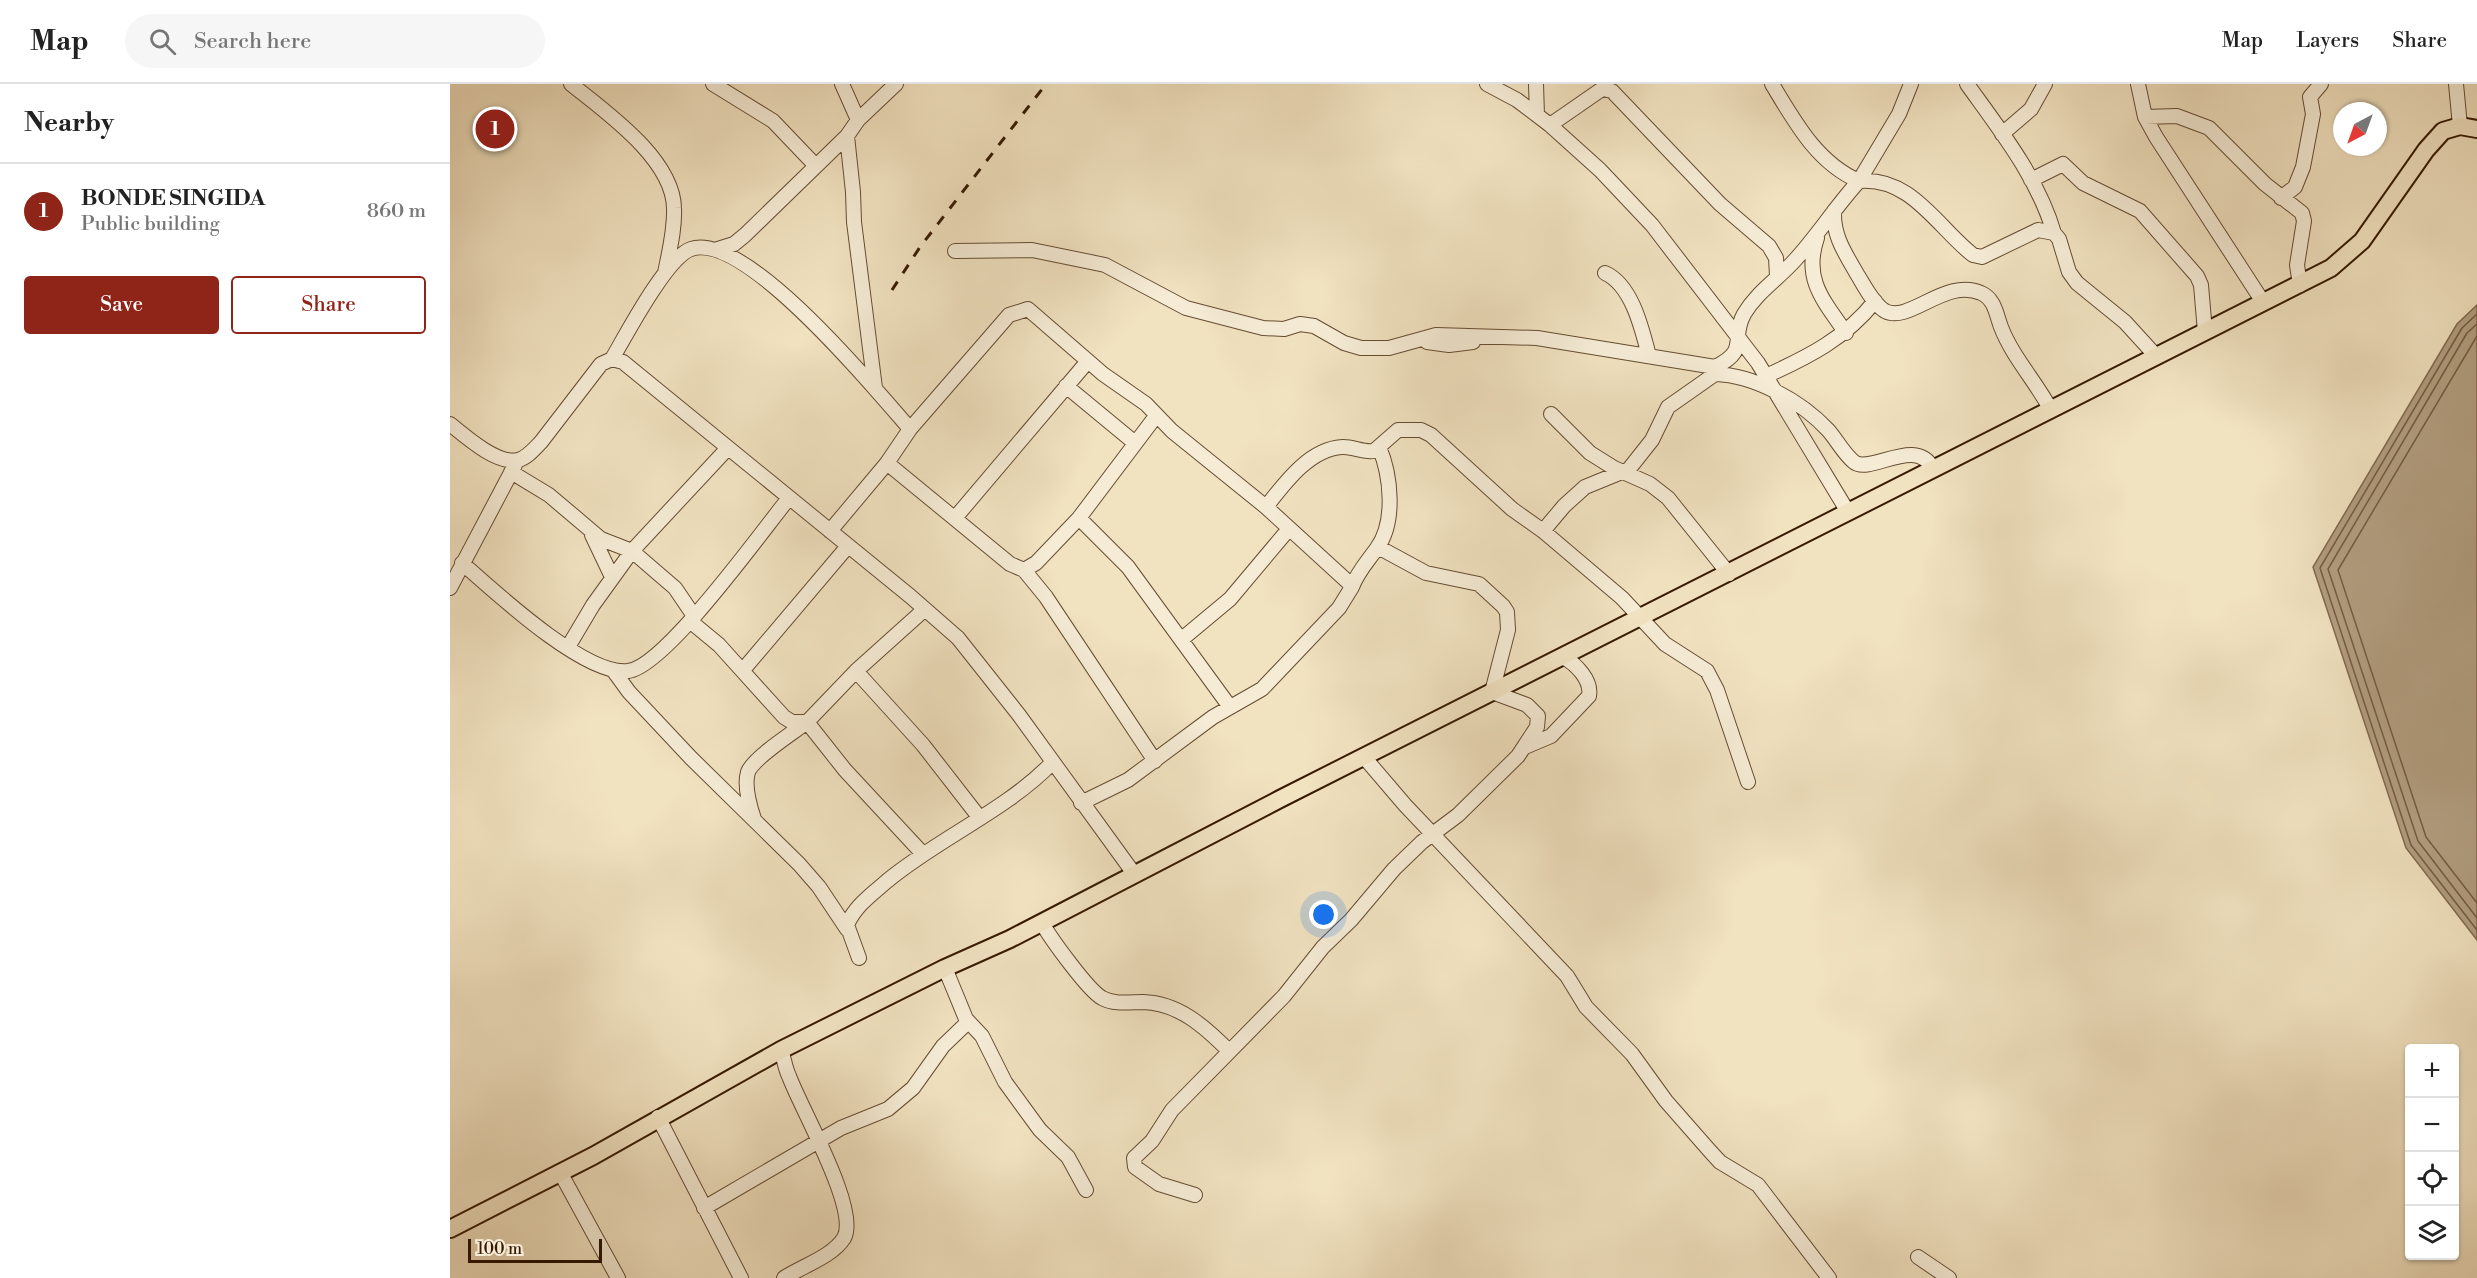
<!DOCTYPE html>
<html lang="en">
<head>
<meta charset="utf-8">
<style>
  :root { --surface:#fff; --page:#f6f6f6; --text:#222; --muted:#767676; --line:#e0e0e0; --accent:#8f2418 }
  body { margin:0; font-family:"Libre Bodoni",serif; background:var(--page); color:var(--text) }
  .controls { position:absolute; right:18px; bottom:18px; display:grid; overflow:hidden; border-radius:6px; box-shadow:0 2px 4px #0004 }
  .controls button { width:54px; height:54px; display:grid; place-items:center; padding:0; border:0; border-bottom:2px solid var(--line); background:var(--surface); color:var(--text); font:30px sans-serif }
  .compass { position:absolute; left:1883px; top:18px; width:54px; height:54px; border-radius:50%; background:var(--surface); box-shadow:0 2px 4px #0004; rotate:221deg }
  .scale { position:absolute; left:18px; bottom:15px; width:134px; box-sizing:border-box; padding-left:6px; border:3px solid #371a03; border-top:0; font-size:16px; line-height:21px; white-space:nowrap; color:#371a03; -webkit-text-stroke:4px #f6ecd6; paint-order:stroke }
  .you { position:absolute; left:874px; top:831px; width:21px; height:21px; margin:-15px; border:4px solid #fff; border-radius:50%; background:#1a73e8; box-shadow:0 0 0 9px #1a73e833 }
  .badge { display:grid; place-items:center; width:39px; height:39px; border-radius:50%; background:var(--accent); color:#fff; font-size:20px; font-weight:700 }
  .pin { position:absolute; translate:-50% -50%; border:3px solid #fff; box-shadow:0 2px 6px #0006 }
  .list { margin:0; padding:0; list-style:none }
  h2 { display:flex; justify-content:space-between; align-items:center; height:78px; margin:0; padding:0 24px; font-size:26px }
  h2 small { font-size:20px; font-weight:400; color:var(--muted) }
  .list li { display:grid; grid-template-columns:39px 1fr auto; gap:18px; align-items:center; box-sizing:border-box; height:96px; padding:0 24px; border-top:2px solid var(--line) }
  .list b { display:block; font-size:22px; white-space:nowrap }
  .list p { margin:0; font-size:20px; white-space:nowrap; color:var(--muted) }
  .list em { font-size:20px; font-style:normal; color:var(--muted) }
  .actions { display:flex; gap:12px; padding:18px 24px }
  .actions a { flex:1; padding:14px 0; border:2px solid var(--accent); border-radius:6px; text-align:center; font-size:21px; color:var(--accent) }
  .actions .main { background:var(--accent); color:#fff }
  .icon { flex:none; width:33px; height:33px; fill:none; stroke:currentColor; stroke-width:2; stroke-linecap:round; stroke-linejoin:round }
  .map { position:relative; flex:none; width:2027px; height:1194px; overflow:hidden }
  header { display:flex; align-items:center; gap:36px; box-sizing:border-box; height:84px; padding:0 30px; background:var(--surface); border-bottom:2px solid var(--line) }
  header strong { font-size:28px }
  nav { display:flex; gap:33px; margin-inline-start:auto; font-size:21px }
  .search { width:420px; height:54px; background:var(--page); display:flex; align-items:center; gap:15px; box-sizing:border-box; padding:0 21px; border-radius:33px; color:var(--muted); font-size:22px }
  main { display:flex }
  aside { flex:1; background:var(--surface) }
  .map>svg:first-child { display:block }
  .water { fill:#b29e80; stroke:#81694e; stroke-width:1.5 }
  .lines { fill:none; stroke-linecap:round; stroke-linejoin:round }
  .shore { stroke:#745c42; stroke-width:1.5 }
  .minor-casing { stroke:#664c32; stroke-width:16 }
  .major-casing { stroke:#371a03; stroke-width:20 }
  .minor { stroke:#f6ecd6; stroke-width:14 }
  .major { stroke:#f1e2c0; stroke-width:16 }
  .rail { stroke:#371a03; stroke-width:3; stroke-dasharray:10 10; stroke-linecap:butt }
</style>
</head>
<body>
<header>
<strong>Map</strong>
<div class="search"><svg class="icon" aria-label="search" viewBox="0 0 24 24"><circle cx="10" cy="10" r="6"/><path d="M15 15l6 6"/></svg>Search here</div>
<nav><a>Map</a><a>Layers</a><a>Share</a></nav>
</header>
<main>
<aside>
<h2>Nearby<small></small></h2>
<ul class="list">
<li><span class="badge">1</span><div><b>BONDE SINGIDA</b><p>Public building</p></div><em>860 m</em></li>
</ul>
<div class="actions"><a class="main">Save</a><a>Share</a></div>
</aside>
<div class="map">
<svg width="2027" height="1194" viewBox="0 0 2027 1194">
  <rect width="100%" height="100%" fill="#f1e2c0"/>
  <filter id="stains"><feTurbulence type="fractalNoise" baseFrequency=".00333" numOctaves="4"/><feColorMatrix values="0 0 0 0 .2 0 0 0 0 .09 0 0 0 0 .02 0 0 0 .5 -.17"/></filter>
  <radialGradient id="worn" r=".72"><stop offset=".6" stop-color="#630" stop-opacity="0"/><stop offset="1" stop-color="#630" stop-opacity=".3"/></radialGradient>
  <path class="water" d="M2027,221V856L1956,764L1863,483L2007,240Z"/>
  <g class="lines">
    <path class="shore" d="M2027,230L2012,244L1870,484L1961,761L2027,846
      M2027,240L2017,249L1878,485L1968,757L2027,834
      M2027,252L1888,486L1976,753L2027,819"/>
    <defs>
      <path id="minor" d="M121,0C157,29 223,75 224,124C225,146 219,168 215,189
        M263,0L323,37L366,82
        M392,0L408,36
        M1037,0L1067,16L1100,41L1150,86L1202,141L1308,279L1398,428
        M1086,0L1087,31
        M1322,0C1345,38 1367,79 1409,97L1449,30L1461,0
        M1517,0C1550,46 1588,94 1604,149
        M1688,0L1695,33L1706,53L1813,218
        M2006,0L2010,42
        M1695,33L1727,32L1759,44L1815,100L1852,129L1854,137L1847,181L1850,201
        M1100,41L1152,5L1162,7L1270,120L1319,162L1326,174L1327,192
        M1552,50L1581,25L1595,0
        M397,52L403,108L404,138L425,304
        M1581,96L1613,80L1633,99L1690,127L1747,192L1751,201L1755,248
        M1831,114L1845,103L1853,83L1863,30L1860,13L1871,0
        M1384,127C1383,152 1395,169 1407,190C1414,201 1423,220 1435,227C1459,240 1496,193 1531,209C1545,215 1546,230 1551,243C1562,272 1586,298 1601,326
        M1367,154C1353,195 1373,216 1396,249
        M268,165L284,160L295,151L397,52L408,36L446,0
        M505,167L582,166L655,181L736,224L813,244L834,245L850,240L864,242L894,259L911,264H939L986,251L1087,254L1265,283C1300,266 1280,255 1294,230C1307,208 1328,195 1345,176C1368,151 1386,122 1409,97C1461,92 1488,144 1523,171L1532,173L1588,146L1604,149L1609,155L1619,188L1627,199L1675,238L1706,272
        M1155,189C1182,201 1192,245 1199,272
        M977,258L999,261L1023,258
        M162,275C176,251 217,173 241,165C295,146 427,307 460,345
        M1316,292C1358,273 1396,254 1425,217
        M616,302L685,359
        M1101,330L1140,369L1164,384L1200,400L1218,414L1279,490
        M0,340C15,352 47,381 68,376C77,374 85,364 91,358L151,280L162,275L173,278L460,512L508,554L569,631L685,791
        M437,379L560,480L574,486L586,479L629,434L706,332
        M61,388L99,411L151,455L182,467L277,365
        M816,423C834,400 859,365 892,363C902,362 913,369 924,367L948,346H971L981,351L1062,425L1093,447L1172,514L1215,560L1257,587L1267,606L1298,698
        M505,434L638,277
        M629,434L678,483L780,623
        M380,447L437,379L460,345L559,231L578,225L653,290L696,320L722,347L816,423L898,498L902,503L889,524L812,605L763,633L678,696L631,719
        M1093,447L1114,422L1135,403L1179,385L1202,356L1218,323L1265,290C1304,291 1351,317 1378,346C1387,356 1393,369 1404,378C1420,391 1467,351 1483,385
        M142,451L162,493
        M12,479C45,508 135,592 178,587C215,583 312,447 339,414
        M574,486L596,513L705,677
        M902,503C908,487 918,477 927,464C946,438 941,391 929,363
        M0,504L65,381
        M240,537L269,561L334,633L342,638H357L406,587L475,525
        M732,555L780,515L838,446
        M118,563L143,521L182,467L225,504L244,532
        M163,586L179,608L241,674L349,780L369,803L397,845
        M293,586L398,462
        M406,587L473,661L529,733
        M1075,663L1101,652L1139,612C1142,596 1126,580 1113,573
        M914,673L955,721L1117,892L1136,923L1182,970L1216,1017L1259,1066L1270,1078L1308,1101L1379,1194
        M304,735C300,723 294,701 298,688C304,673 343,649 357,638L395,686L473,770
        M592,839C601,855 638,906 652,914C665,921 680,918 693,918C729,919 755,943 779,967
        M409,874L397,841C405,822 422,810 437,797C489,754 555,727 602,679
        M495,884L516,935L532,952L555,998L590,1046L618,1073L636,1106
        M331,966C334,974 335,984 339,992C350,1023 410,1126 394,1154C382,1173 352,1182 334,1194
        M208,1033L291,1194
        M110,1088L168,1194
        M745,1111L709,1100L685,1083L684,1074L702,1057L722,1026L834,912L873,863L901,836L944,785L972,758L1008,731L1068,672L1087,643L1088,632L1077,621L1042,608L1058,546L1057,528L1053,522L1029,500L976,489L928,463
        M254,1124L391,1044L438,1025L463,1004L493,962L518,938
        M1468,1173L1499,1194"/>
      <path id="major" d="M0,1145L143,1072L331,966L495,884L560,855L830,715L1881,184L1912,157L1976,66L1993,47L2010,42L2027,45"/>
    </defs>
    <use href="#minor" class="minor-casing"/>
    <use href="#major" class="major-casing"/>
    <use href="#minor" class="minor"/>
    <use href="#major" class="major"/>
    <path class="rail" d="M442,206L470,163L596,0"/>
  </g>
  <rect width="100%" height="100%" filter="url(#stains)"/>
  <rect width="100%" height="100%" fill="url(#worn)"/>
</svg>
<div class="controls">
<button>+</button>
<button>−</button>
<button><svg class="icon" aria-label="locate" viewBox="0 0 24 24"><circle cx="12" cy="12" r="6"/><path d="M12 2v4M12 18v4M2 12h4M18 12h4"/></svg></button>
<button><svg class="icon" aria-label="layers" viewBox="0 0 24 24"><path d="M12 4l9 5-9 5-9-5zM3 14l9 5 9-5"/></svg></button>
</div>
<svg class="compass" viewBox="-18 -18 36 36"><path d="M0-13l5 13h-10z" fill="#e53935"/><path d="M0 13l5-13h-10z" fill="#767676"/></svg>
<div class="scale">100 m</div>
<div class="you"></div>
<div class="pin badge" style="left:45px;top:45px">1</div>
</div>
</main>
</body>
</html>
